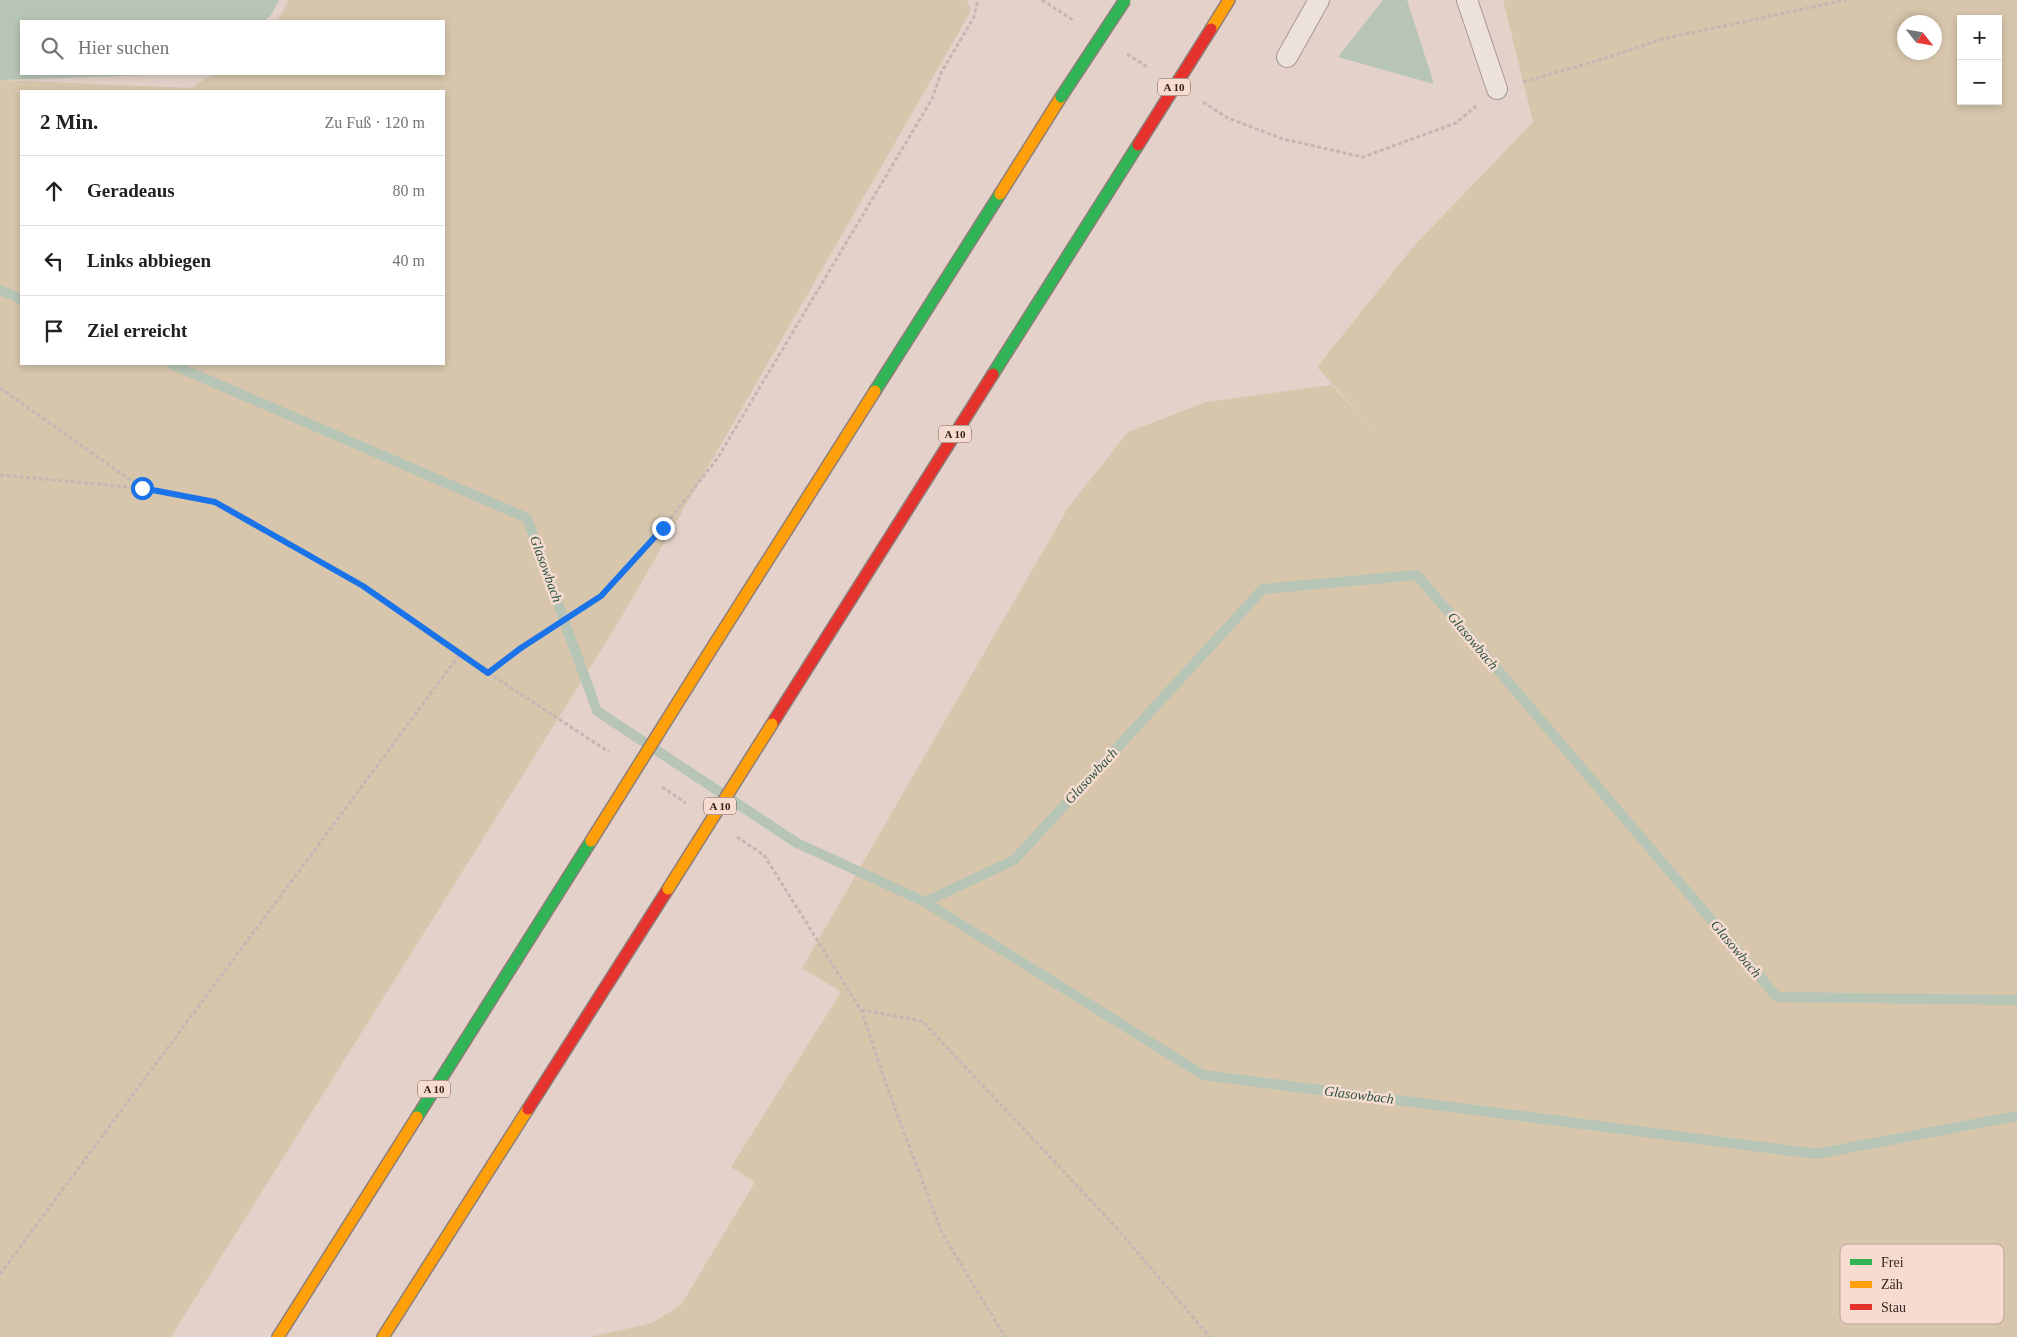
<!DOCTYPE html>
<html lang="de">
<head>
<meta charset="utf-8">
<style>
  :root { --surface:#fff; --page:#f2f2f2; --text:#202124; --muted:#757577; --line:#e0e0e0 }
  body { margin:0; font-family:"Times New Roman",serif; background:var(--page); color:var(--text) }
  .controls { position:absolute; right:15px; top:15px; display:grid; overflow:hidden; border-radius:0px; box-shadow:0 2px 8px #0003 }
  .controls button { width:45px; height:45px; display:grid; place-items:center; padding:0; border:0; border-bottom:1px solid var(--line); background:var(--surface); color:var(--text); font:25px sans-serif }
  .compass { position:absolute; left:1897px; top:15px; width:45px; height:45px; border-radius:50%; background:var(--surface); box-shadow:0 2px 8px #0003; rotate:121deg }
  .stop { position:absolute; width:15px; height:15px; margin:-11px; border:4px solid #1a73e8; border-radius:50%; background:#fff }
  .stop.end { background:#1a73e8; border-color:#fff; box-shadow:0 1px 5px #0008 }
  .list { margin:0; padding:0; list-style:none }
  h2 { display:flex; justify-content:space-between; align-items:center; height:65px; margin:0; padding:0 20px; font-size:21px }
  h2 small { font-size:16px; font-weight:400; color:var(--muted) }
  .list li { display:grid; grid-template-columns:32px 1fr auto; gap:15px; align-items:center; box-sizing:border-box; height:70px; padding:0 20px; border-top:1px solid var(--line) }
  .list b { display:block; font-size:19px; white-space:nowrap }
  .list em { font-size:16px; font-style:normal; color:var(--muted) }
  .icon { flex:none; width:28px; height:28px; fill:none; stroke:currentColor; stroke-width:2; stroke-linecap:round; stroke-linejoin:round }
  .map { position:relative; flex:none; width:2017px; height:1337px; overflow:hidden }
  .search { position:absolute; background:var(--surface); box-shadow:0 2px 8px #0003; left:20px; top:20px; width:425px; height:55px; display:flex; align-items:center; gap:12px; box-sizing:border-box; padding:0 18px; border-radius:0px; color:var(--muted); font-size:19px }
  .panel { position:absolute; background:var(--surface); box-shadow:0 2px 8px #0003; left:20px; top:90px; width:425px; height:275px; border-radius:0px }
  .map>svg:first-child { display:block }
  .green { fill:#d7c6ac; fill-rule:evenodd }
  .water { fill:#b6c5b5 }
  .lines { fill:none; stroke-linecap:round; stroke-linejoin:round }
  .stream { stroke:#b6c5b5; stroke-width:10 }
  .lane-casing { stroke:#a99894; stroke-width:22 }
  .fast-casing { stroke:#8e7e7a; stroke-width:14 }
  .slow-casing { stroke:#8e7e7a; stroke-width:14 }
  .jam-casing { stroke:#8e7e7a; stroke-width:14 }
  .path { stroke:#c4b7b3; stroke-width:3; stroke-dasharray:4 2.5; stroke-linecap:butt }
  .lane { stroke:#ece1dc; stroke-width:20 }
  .fast { stroke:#30b455; stroke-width:11 }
  .slow { stroke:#ff9f0a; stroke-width:11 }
  .jam { stroke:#e5322d; stroke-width:11 }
  .fast-bridge-casing { stroke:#8e7e7a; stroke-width:14; stroke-linecap:butt }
  .slow-bridge-casing { stroke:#8e7e7a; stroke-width:14; stroke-linecap:butt }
  .jam-bridge-casing { stroke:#8e7e7a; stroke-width:14; stroke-linecap:butt }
  .fast-bridge { stroke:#30b455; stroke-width:11 }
  .slow-bridge { stroke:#ff9f0a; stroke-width:11 }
  .jam-bridge { stroke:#e5322d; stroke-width:11 }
  .route { stroke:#1a73e8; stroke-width:6 }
  .labels { text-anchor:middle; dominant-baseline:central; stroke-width:5; stroke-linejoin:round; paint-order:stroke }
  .shield { fill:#f6dbd0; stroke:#705752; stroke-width:1 }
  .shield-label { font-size:11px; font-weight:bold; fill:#371f1c }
  .water-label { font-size:14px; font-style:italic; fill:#2b5743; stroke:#f6dbd0 }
  .key { fill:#f6dbd0; stroke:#bda39a; stroke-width:1 }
  .key-label { font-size:14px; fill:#371f1c }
</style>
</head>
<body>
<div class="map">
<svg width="2017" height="1337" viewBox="0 0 2017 1337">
  <rect width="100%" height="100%" fill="#e4d2ca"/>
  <path class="green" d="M289,0H967L971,11L618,623L171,1337H0V80L191,88L213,74H444V21H277ZM21,91H444V364H21Z
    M1503,0H2017V1337H590L652,1323L681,1305L755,1182L731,1167L841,992L802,968L1068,508L1128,432L1206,402L1332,385L1383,439L1317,367L1413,247L1533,122ZM1961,19H1998V101H1961ZM1934,22V52H1904V22Z"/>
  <path class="water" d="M0,0H279L271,15L264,21H21V74H181L0,80Z
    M1383,0H1407L1434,84L1338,57Z"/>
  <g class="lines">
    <path class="stream" d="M0,290L21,299
      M171,364L527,518L597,711L797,843L925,902L1014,860L1263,589L1417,575L1777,997L2017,1000
      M925,902L1203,1075L1816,1154L2017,1116"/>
    <defs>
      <path id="lane" d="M1467,0L1497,89
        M1287,57L1319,0"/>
      <path id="fast" d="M993,374L1138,145
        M875,391L1000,194
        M417,1117L591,841"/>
      <path id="slow" d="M1211,29L1229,0
        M1000,194L1061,97
        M695,675L875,391
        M278,1337L417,1117
        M383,1337L528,1109"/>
      <path id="jam" d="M772,724L993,374
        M528,1109L668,889"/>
    </defs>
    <use href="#lane" class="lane-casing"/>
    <use href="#fast" class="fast-casing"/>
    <use href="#slow" class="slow-casing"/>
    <use href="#jam" class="jam-casing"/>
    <path class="path" d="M1042,0L1073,20
      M1127,54L1149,68
      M1523,82L1606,58L1662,39L1846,0
      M1203,102L1228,118L1283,139L1363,157L1456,123L1476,106
      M0,388L140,487
      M0,475L141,488L215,502L363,586L460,654L609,752
      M489,673L521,648L601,596L663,528L717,459L932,99L941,73L974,17L978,0
      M662,787L686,803
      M737,837L764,855L861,1010L887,1087L942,1233L1005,1337
      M861,1010L922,1021L1114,1225L1210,1337
      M0,1274L460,654"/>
    <use href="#lane" class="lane"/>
    <use href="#fast" class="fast"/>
    <use href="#slow" class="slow"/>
    <use href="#jam" class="jam"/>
    <defs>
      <path id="fast-bridge" d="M1061,97L1125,0"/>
      <path id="slow-bridge" d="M591,841L695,675
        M668,889L772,724"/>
      <path id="jam-bridge" d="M1138,145L1211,29"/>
    </defs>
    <use href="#fast-bridge" class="fast-bridge-casing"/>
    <use href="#slow-bridge" class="slow-bridge-casing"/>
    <use href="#jam-bridge" class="jam-bridge-casing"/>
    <use href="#fast-bridge" class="fast-bridge"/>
    <use href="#slow-bridge" class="slow-bridge"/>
    <use href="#jam-bridge" class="jam-bridge"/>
  </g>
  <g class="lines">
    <path class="route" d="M142,488L215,502L363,586L488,673L521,648L601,596L663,528"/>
  </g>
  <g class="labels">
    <g class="shield">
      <rect x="1158" y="78.5" width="32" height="17" rx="4"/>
      <rect x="939" y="425.5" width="32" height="17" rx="4"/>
      <rect x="704" y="797.5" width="32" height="17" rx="4"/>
      <rect x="418" y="1080.5" width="32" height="17" rx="4"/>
    </g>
    <g class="shield-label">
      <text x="1174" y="87">A 10</text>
      <text x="955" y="434">A 10</text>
      <text x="720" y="806">A 10</text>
      <text x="434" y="1089">A 10</text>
    </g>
    <g class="water-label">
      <text transform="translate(546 569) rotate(70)">Glasowbach</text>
      <text transform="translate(1473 641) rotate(50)">Glasowbach</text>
      <text transform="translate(1091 776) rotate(-47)">Glasowbach</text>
      <text transform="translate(1736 949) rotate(50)">Glasowbach</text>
      <text transform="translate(1359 1095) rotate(7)">Glasowbach</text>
    </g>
  </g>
  <rect x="1840" y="1244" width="164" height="80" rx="8" class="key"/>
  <rect x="1850" y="1259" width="22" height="6" fill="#30b455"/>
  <rect x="1850" y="1281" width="22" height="7" fill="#ff9f0a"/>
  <rect x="1850" y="1304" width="22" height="6" fill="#e5322d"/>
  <g class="key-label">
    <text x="1881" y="1267">Frei</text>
    <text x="1881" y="1289">Zäh</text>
    <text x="1881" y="1312">Stau</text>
  </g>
</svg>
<div class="controls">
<button>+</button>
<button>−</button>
</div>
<svg class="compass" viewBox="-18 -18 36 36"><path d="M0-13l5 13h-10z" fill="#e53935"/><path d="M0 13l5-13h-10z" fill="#757577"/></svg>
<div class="stop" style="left:142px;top:488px"></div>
<div class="stop end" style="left:663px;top:528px"></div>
<div class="search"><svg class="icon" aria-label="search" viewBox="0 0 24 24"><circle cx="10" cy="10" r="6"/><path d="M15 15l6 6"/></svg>Hier suchen</div>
<section class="panel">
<h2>2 Min.<small>Zu Fuß · 120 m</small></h2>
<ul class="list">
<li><svg class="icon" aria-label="ahead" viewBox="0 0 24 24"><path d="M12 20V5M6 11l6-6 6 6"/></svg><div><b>Geradeaus</b></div><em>80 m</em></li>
<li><svg class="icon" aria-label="left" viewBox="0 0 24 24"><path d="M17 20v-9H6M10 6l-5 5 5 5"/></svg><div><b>Links abbiegen</b></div><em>40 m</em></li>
<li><svg class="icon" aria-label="arrive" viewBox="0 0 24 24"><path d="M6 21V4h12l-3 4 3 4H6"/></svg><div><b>Ziel erreicht</b></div></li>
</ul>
</section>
</div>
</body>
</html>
